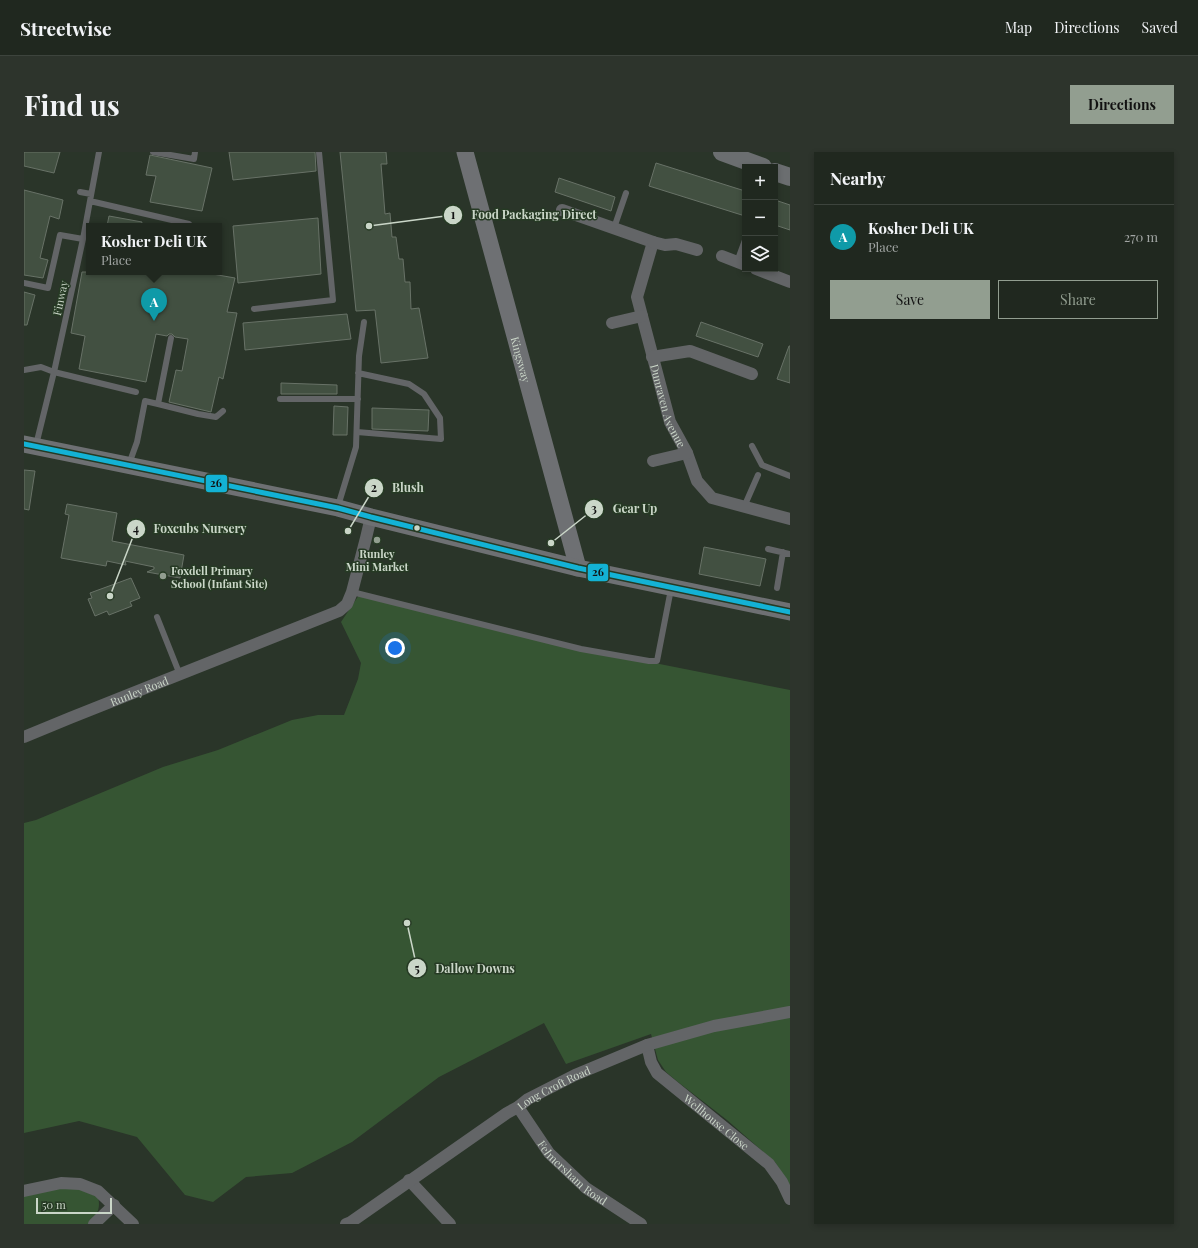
<!DOCTYPE html>
<html lang="en">
<head>
<meta charset="utf-8">
<style>
  :root { --surface:#20281f; --page:#2d342c; --text:#f1f3f6; --muted:#a2a6a4; --line:#3d443d; --accent:#929e90 }
  body { margin:0; font-family:"Playfair Display",serif; background:var(--page); color:var(--text) }
  .controls { position:absolute; right:12px; top:12px; display:grid; overflow:hidden; border-radius:0px; box-shadow:0 2px 6px #0003 }
  .controls button { width:36px; height:36px; display:grid; place-items:center; padding:0; border:0; border-bottom:1px solid var(--line); background:var(--surface); color:var(--text); font:20px sans-serif }
  .scale { position:absolute; left:12px; bottom:10px; width:76px; box-sizing:border-box; padding-left:4px; border:2px solid #cad6c8; border-top:0; font-size:11px; line-height:14px; white-space:nowrap; color:#cad6c8; -webkit-text-stroke:3px #263a24; paint-order:stroke }
  .you { position:absolute; left:371px; top:496px; width:14px; height:14px; margin:-10px; border:3px solid #fff; border-radius:50%; background:#1a73e8; box-shadow:0 0 0 6px #1a73e833 }
  .badge { display:grid; place-items:center; width:26px; height:26px; border-radius:50%; background:var(--accent); color:#fff; font-size:13px; font-weight:700 }
  .pin { position:absolute; translate:-50% -33px; filter:drop-shadow(0 1px 2px #0008) }
  .pin::after { content:''; position:absolute; top:21px; width:14px; height:12px; background:inherit; clip-path:polygon(0 0,100% 0,50% 100%) }
  .popup { position:absolute; left:62px; top:71px; width:136px; height:52px; box-sizing:border-box; display:grid; place-content:center; border-radius:0px; background:var(--surface); filter:drop-shadow(0 1px 3px #0005); font-size:13px; white-space:nowrap; color:var(--muted) }
  .popup b { font-size:15px; color:var(--text) }
  .popup::after { content:''; position:absolute; left:50%; top:100%; margin-left:-8px; border:8px solid transparent; border-top-color:var(--surface) }
  .list { margin:0; padding:0; list-style:none }
  h2 { display:flex; justify-content:space-between; align-items:center; height:52px; margin:0; padding:0 16px; font-size:17px }
  h2 small { font-size:13px; font-weight:400; color:var(--muted) }
  .list li { display:grid; grid-template-columns:26px 1fr auto; gap:12px; align-items:center; box-sizing:border-box; height:64px; padding:0 16px; border-top:1px solid var(--line) }
  .list b { display:block; font-size:15px; white-space:nowrap }
  .list p { margin:0; font-size:13px; white-space:nowrap; color:var(--muted) }
  .list em { font-size:13px; font-style:normal; color:var(--muted) }
  .actions { display:flex; gap:8px; padding:12px 16px }
  .actions a { flex:1; padding:9px 0; border:1px solid var(--accent); border-radius:0px; text-align:center; font-size:14px; color:var(--accent) }
  .actions .main { background:var(--accent); color:#111 }
  .icon { flex:none; width:22px; height:22px; fill:none; stroke:currentColor; stroke-width:2; stroke-linecap:round; stroke-linejoin:round }
  .map { position:relative; flex:none; width:766px; height:1072px; overflow:hidden; border-radius:0px }
  header { display:flex; align-items:center; gap:24px; box-sizing:border-box; height:56px; padding:0 20px; background:var(--surface); border-bottom:1px solid var(--line) }
  header strong { font-size:19px }
  nav { display:flex; gap:22px; margin-inline-start:auto; font-size:14px }
  .intro { display:flex; align-items:center; justify-content:space-between; box-sizing:border-box; height:96px; padding:0 24px }
  h1 { margin:0; font-size:28px }
  .button { padding:10px 18px; border-radius:0px; background:var(--accent); color:#111; font-size:14px; font-weight:700 }
  main { display:flex; gap:24px; padding:0 24px }
  aside { flex:1; background:var(--surface); border-radius:0px; box-shadow:0 2px 6px #0003 }
  .map>svg:first-child { display:block }
  .green { fill:#365533 }
  .building { fill:#425041; stroke:#687267 }
  .lines { fill:none; stroke-linecap:round; stroke-linejoin:round }
  .lane { stroke:#636567; stroke-width:6 }
  .street { stroke:#636567; stroke-width:12 }
  .secondary { stroke:#6e7073; stroke-width:17 }
  .primary { stroke:#6b6e70; stroke-width:18 }
  .bus-1-casing { stroke:#263a24; stroke-width:8 }
  .bus-1 { stroke:#13b2d5; stroke-width:5 }
  .bus-dot { fill:#cad6c8; stroke:#263a24; stroke-width:1.5 }
  .poi-dot { fill:#929e90; stroke:#263a24; stroke-width:1.5 }
  .labels { text-anchor:middle; dominant-baseline:central; stroke-width:3; stroke-linejoin:round; paint-order:stroke }
  .street-label { font-size:11px; fill:#cad6c8; stroke:#263a24 }
  .poi-label { font-size:11px; font-weight:bold; fill:#cad6c8; stroke:#263a24 }
  .leader { fill:none; stroke:#cad6c8; stroke-width:1.5 }
  .callout-dot { fill:#cad6c8; stroke:#263a24; stroke-width:1.5 }
  .mark-label { font-size:12px; text-anchor:middle; font-weight:bold; fill:#111 }
  .callout-label { font-size:12px; text-anchor:middle; font-weight:bold; fill:#cad6c8; stroke:#263a24; stroke-width:3; stroke-linejoin:round; paint-order:stroke }
  .line-badge { stroke:#263a24; stroke-width:1.5 }
  .pale-badge-label { font-size:11px; text-anchor:middle; font-weight:bold; fill:#111 }
</style>
</head>
<body>
<header>
<strong>Streetwise</strong>
<nav><a>Map</a><a>Directions</a><a>Saved</a></nav>
</header>
<div class="intro"><h1>Find us</h1><a class="button">Directions</a></div>
<main>
<div class="map">
<svg width="766" height="1072" viewBox="0 0 766 1072">
  <rect width="100%" height="100%" fill="#2a3529"/>
  <path class="green" d="M337,440L525,490L766,538V1034L751,1010L703,968L654,930L642,920L634,908L627,882L542,912L520,871L415,925L328,990L268,1021L222,1025L189,1050L161,1043L113,985L55,969L0,981V671L12,668L139,615L194,598L268,568L294,563H320L334,527L337,511L317,470Z
    M26,1036H52L74,1045C77,1056 73,1064 65,1072H0V1043Z"/>
  <path class="building" d="M0,0H36L30,21L0,14Z
    M205,0H291L292,19L209,28Z
    M316,0H362L363,12H357L361,62L366,61L368,85H372L375,107H379L381,130H386L387,157L395,156L404,206L357,211L351,158L332,159Z
    M126,3L188,16L178,59L126,50L132,24L122,23Z
    M632,11L721,39V64L625,34Z
    M535,26L591,45L587,59L531,40Z
    M0,38L39,48L35,67L26,64L16,106L24,108L19,126L0,123Z
    M751,48L766,53V78L751,73Z
    M85,64L118,70L117,74H83Z
    M294,66L297,122L214,131L209,74Z
    M58,120H177L211,126L203,160L213,161L199,227L195,225L187,260L145,250L152,218L158,219L164,187L151,185L148,182H145L143,184L132,182L122,230L55,217L61,184L47,181Z
    M0,140L11,143L3,173H0Z
    M323,162L327,187L221,198L219,171Z
    M677,170L739,192L734,205L672,184Z
    M765,194H766V231L753,227Z
    M257,231L313,233V242H257Z
    M310,254L324,255L323,283H309Z
    M348,256L405,258L404,279L348,277Z
    M0,318L11,319L5,358L0,357Z
    M43,352L93,361L88,389L160,403L156,426L123,420L130,417V415L101,409L102,413L83,409L82,414L37,406L45,363L41,362Z
    M680,395L742,407L736,434L675,422Z
    M107,426L116,446L106,450L108,454L85,463L83,459L71,464L64,447L68,446L66,441Z"/>
  <g class="lines">
    <path class="lane" d="M129,0L170,7L171,0
      M56,40L67,42
      M66,49L165,72
      M590,76L602,41
      M713,110L721,88
      M0,131L24,136L36,83L59,87
      M230,157L309,148L295,0
      M0,218L17,215L30,220L112,240
      M256,247H334
      M134,252L174,262L192,265L199,259
      M333,280L417,287L416,266L400,242L385,232L334,221
      M12,293L30,220L59,87L75,0
      M728,294L738,313L766,324
      M105,312L113,290L121,249L134,252L147,186
      M314,354L332,295L335,204L340,170
      M720,355L734,323
      M744,397L766,402
      M753,436L759,400
      M328,440L557,497L625,509H633L647,437
      M133,465L156,523"/>
    <g class="street">
      <path id="s1" d="M538,58L629,90L613,145L646,270L663,301L673,329L688,346L766,367"/>
      <path d="M629,90L641,93L652,92L673,98"/>
      <path d="M698,104L721,113"/>
      <path d="M732,117L766,130"/>
      <path d="M588,171L618,164"/>
      <path d="M628,205L666,199L728,222"/>
      <path d="M629,309L663,301"/>
      <path id="s2" d="M0,585L46,566L315,459L323,452L328,440L342,386L347,365"/>
      <path id="s3" d="M623,893L627,910L633,921L745,1012L758,1030L766,1047"/>
      <path id="s4" d="M494,955L525,1001L562,1036L617,1072"/>
      <path d="M385,1028L426,1072"/>
      <path d="M0,1039L37,1031L56,1032L74,1039L109,1072"/>
      <path d="M70,1072L90,1053"/>
      <path id="s5" d="M322,1072L327,1070L483,961L494,955L504,947L551,923L623,893L690,874L766,860"/>
    </g>
    <g class="secondary">
      <path id="s6" d="M441,0L554,416"/>
      <path d="M0,292L314,356L347,365L554,416L766,460"/>
    </g>
    <path class="primary" d="M698,0L739,15
      M751,20L766,25"/>
    <defs>
      <path id="bus-1" d="M0,292L314,356L347,365L554,416L766,460"/>
    </defs>
    <use href="#bus-1" class="bus-1-casing"/>
    <use href="#bus-1" class="bus-1"/>
  </g>
  <circle class="bus-dot" cx="393" cy="376" r="3.5"/>
  <g class="poi-dot">
    <circle cx="353" cy="388" r="4"/>
    <circle cx="139" cy="424" r="4"/>
  </g>
  <g class="labels">
    <g class="street-label">
      <text transform="translate(36 146) rotate(-78)">Finway</text>
      <text stroke="none"><textPath href="#s6" startOffset="215">Kingsway</textPath></text>
      <text stroke="none"><textPath href="#s1" startOffset="267">Dunraven Avenue</textPath></text>
      <text stroke="none"><textPath href="#s2" startOffset="124">Runley Road</textPath></text>
      <text stroke="none"><textPath href="#s5" startOffset="249">Long Croft Road</textPath></text>
      <text stroke="none"><textPath href="#s3" startOffset="107">Wellhouse Close</textPath></text>
      <text stroke="none"><textPath href="#s4" startOffset="86">Felmersham Road</textPath></text>
    </g>
    <g class="poi-label">
      <text x="353" y="401">Runley<tspan x="353" dy="13">Mini Market</tspan></text>
      <text x="147" y="418" text-anchor="start">Foxdell Primary<tspan x="147" dy="13">School (Infant Site)</tspan></text>
    </g>
  </g>
  <path class="leader" d="M345 74L429 63M324 379L350 336M527 391L570 357M86 444L112 377M383 771L393 816"/>
  <g class="callout-dot">
    <circle cx="345" cy="74" r="4"/>
    <circle cx="324" cy="379" r="4"/>
    <circle cx="527" cy="391" r="4"/>
    <circle cx="86" cy="444" r="4"/>
    <circle cx="383" cy="771" r="4"/>
    <circle cx="429" cy="63" r="10"/>
    <circle cx="350" cy="336" r="10"/>
    <circle cx="570" cy="357" r="10"/>
    <circle cx="112" cy="377" r="10"/>
    <circle cx="393" cy="816" r="10"/>
  </g>
  <g class="mark-label">
    <text x="429" y="67">1</text>
    <text x="350" y="340">2</text>
    <text x="570" y="361">3</text>
    <text x="112" y="381">4</text>
    <text x="393" y="821">5</text>
  </g>
  <g class="callout-label">
    <text x="510" y="67">Food Packaging Direct</text>
    <text x="384" y="340">Blush</text>
    <text x="611" y="361">Gear Up</text>
    <text x="176" y="381">Foxcubs Nursery</text>
    <text x="451" y="821">Dallow Downs</text>
  </g>
  <g class="line-badge">
    <rect x="181" y="322" width="23" height="19" rx="4" fill="#13b2d5"/>
    <rect x="563" y="411" width="22" height="19" rx="4" fill="#13b2d5"/>
  </g>
  <g class="pale-badge-label">
    <text x="192" y="335">26</text>
    <text x="574" y="424">26</text>
  </g>
</svg>
<div class="controls">
<button>+</button>
<button>−</button>
<button><svg class="icon" aria-label="layers" viewBox="0 0 24 24"><path d="M12 4l9 5-9 5-9-5zM3 14l9 5 9-5"/></svg></button>
</div>
<div class="scale">50 m</div>
<div class="you"></div>
<div class="pin badge" style="left:130px;top:169px;background:#0f9aa8">A</div>
<div class="popup"><b>Kosher Deli UK</b>Place</div>
</div>
<aside>
<h2>Nearby<small></small></h2>
<ul class="list">
<li><span class="badge" style="background:#0f9aa8">A</span><div><b>Kosher Deli UK</b><p>Place</p></div><em>270 m</em></li>
</ul>
<div class="actions"><a class="main">Save</a><a>Share</a></div>
</aside>
</main>
</body>
</html>
